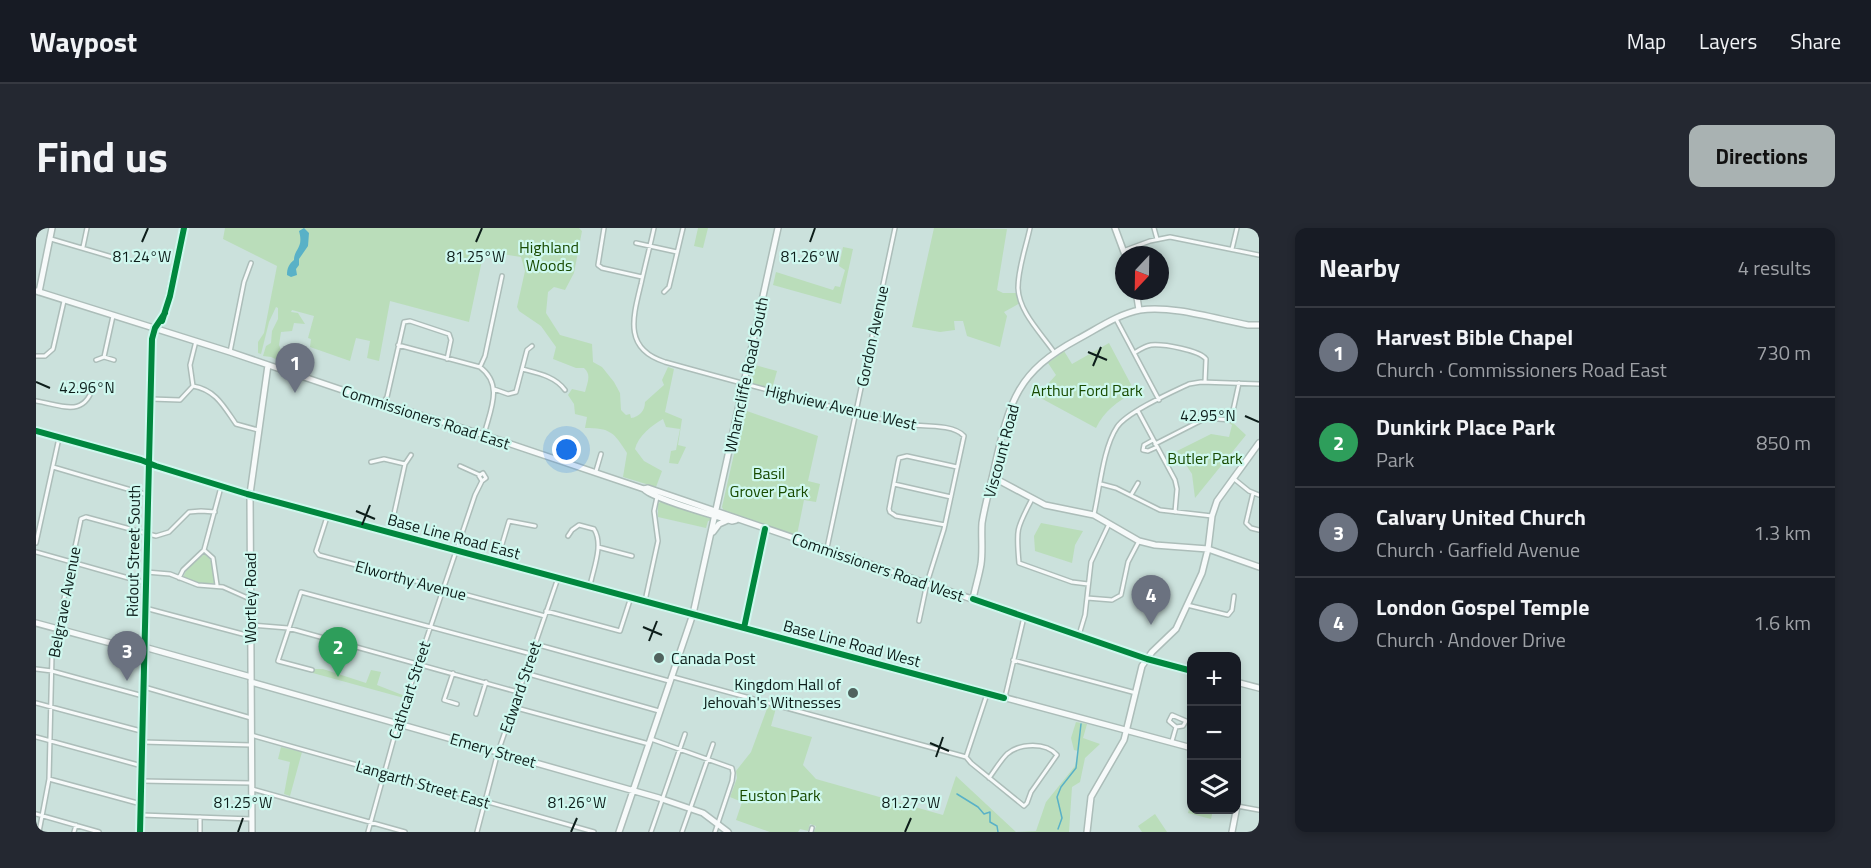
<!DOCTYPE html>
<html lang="en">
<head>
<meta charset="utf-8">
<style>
  :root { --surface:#171b24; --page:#242831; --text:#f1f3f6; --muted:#9ea1a6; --line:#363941; --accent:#a9b2b2 }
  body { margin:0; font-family:"Titillium Web",sans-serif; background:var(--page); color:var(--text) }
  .controls { position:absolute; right:18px; bottom:18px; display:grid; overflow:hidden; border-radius:12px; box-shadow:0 3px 9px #0003 }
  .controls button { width:54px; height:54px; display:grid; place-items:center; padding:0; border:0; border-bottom:2px solid var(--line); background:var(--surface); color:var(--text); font:30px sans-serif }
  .compass { position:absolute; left:1079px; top:18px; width:54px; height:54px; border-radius:50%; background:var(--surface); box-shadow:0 3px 9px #0003; rotate:202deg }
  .you { position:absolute; left:531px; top:222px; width:21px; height:21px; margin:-15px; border:4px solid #fff; border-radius:50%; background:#1a73e8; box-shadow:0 0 0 9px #1a73e833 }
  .badge { display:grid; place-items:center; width:39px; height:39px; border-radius:50%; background:var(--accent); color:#fff; font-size:20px; font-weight:700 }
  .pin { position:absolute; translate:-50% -50px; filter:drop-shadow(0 2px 3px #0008) }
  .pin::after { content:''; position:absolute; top:32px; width:21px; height:18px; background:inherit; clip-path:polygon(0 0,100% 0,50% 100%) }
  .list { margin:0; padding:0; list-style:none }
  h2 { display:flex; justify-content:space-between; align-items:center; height:78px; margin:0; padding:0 24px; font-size:26px }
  h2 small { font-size:20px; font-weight:400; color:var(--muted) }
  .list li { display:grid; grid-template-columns:39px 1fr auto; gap:18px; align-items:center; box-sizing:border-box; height:90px; padding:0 24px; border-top:2px solid var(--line) }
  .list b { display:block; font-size:22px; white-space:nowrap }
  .list p { margin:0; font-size:20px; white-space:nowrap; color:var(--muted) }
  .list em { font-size:20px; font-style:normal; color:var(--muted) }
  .icon { flex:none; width:33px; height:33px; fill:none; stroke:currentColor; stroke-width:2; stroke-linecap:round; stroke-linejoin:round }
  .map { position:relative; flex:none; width:1223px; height:604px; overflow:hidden; border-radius:12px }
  header { display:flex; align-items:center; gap:36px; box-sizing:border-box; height:84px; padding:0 30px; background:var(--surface); border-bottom:2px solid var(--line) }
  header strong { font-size:28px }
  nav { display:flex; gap:33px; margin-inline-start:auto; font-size:21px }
  .intro { display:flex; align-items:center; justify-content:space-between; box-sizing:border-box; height:144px; padding:0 36px }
  h1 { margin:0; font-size:42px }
  .button { padding:15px 27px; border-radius:12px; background:var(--accent); color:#111; font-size:21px; font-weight:700 }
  main { display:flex; gap:36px; padding:0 36px }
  aside { flex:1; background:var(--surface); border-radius:12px; box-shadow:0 3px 9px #0003 }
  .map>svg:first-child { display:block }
  .green { fill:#baddba }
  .water { fill:#59b1c7 }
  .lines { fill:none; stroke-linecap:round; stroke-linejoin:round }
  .stream { stroke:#59b1c7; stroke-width:1.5 }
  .street-casing { stroke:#acbdb9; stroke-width:6 }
  .secondary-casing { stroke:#acbdb9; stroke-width:8 }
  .street { stroke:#f7fafa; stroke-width:3 }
  .secondary { stroke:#f7fafa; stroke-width:5 }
  .cycleway-casing { stroke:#cff8ef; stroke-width:10 }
  .cycleway { stroke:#00873e; stroke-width:6 }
  .ticks { fill:none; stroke:#0d1d1a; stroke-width:2 }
  .poi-dot { fill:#50625e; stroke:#cff8ef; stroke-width:2 }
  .labels { text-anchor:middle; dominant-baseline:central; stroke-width:4.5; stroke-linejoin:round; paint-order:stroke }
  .park-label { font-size:16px; fill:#184a01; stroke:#cff8ef }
  .street-label { font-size:16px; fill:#0d1d1a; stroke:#cff8ef }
  .poi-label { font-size:16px; fill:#0d1d1a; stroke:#cff8ef; text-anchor:start }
  .ticks-label { font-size:15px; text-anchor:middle; fill:#0d1d1a; stroke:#cff8ef; stroke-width:4.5; stroke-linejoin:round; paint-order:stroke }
</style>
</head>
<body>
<header>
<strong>Waypost</strong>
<nav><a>Map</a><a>Layers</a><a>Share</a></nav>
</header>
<div class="intro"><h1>Find us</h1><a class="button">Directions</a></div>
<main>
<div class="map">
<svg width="1223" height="604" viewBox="0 0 1223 604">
  <rect width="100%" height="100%" fill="#cbe1dc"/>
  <path class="green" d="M189,0H543L546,3L538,45L529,62L518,59L512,64L510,85L524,107L556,116L557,134L566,139L578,154L584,165L585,182L590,187L594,186L595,190C603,189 609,183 609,174L628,157L626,152L632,139L638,141L629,184L646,191L642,217L650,219L642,236L633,235L635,223L640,222L644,201L630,199L627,191C616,197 602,208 599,221L608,233L626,243L620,259L587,249L591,225C578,204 574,200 549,200L551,189L539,186L538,176L532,167L536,161L549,164C551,155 556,147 548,140H540L517,131L520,119L505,98L483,83L481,79L489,43L485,29L448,23L433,94L354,73L343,133L331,130L334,113L320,110L314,133L274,119L275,111L272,110L278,88L256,82L255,84L262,85L269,96L258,95L256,103L245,104L243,117L247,127L244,133L235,129L227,128L230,118L235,115L236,103L242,91V80L240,79L233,94L225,126L222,125V114L228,105L241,38L187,11Z
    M662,0H672L667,20L658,18Z
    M898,0L971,1L961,62L967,65H981L984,75L968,84L971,88L964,119L931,108L927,93H918L919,102L904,104L876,99Z
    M807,19L817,21L805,76L737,57L740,44L797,62L799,58L804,59L809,42L803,38Z
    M1073,115L1099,164C1082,173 1068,183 1060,200L1001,168L1020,147L1012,135L1028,123L1036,136Z
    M719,137L741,143L736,161L715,156Z
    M708,182L782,208L772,253L784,256L780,274L768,272L761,307L688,283L686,279Z
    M1195,193L1210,207L1159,270L1156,246L1141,223L1175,206L1193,209L1196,197L1193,195Z
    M626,272L672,288L676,292L672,293L670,300L622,289V276Z
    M1005,295L1047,303L1039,317L1036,335L999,323L998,308Z
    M170,325C176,332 180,346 179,355L164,356L147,350L151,340Z
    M245,432L276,441H287L330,455L335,442L345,444L341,457L369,468L368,470L244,436Z
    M732,478L740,480L735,498L776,509L767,537L780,551L907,587L920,548L980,604L1000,603L1010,574L1039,538L1042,523L1038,522L1035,510L1040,494L1051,496L1047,510L1064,516L1049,530L1044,554L1036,559L1033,604H778L780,598L774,596L772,603L764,601L762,604H734L700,592L706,574L694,569L701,550L700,543L715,524Z
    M245,519L266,524L254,568L248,566L254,534L242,531Z
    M1155,574L1156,582H1177L1175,591L1152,585Z
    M1119,586L1131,604H1106L1102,598Z"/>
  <path class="water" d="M268,0L273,5L272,18L263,31V37L260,41L261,47L255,49L251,47C251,40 253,36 258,32C258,21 268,20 263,3Z"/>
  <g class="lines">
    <path class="stream" d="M921,566L942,579L948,586L954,584V594L961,598L962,604
      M1022,601L1026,590L1021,569L1025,559L1040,540L1045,496"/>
    <defs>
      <path id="street" d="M568,0L562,37L566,40L606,49
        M618,0C614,19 609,37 605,56C597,89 587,121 629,134C708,156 786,177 866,196C882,199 917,195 928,208L908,301L891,355L883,393
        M994,0C990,19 982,40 982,60C983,84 1005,105 1018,124
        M1118,0L1121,11
        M15,11L76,29
        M600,15L641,24
        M47,19L51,0
        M1196,21L1201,0
        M1087,23L1114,13L1134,9L1223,27
        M628,64L633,59L647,0
        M1080,91L1123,172
        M362,117L444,139C468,157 454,182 448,207
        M194,124L208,54L215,35
        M1098,125C1103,122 1109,118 1115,117C1128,116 1163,122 1170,131L1169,154
        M0,128H9L17,121L28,73
        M68,129L77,88
        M60,132L68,129L78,132
        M444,139L449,128L466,48
        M486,141C501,145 519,148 529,162
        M157,158C180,162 188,179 200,196L222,202
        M157,158L154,137L160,113
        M458,161L472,166L480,164L491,122L496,118
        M115,171L144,172L157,158
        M0,173C26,177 49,191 58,156
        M347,175L351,169L368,94L374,93L413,106L415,112L411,131
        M1102,183L1139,252L1141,261L1139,284
        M1117,212L1108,217L1107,222L1112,223L1121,219
        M1119,216L1170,190L1195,192L1203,155
        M335,234L348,231L369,236
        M424,238L444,247
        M17,239L112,267
        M560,243L565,226
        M1197,250L1213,263L1223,267
        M858,256L915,269
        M1065,256L1080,260L1124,282L1176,288
        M1217,265L1210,295L1215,300L1223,302
        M1095,267L1102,255
        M996,271C980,301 980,302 983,335L1036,354L1052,356
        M1058,286C1064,260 1067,220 1081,199C1091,184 1136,164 1153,156L1165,154L1223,156
        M291,289L280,323L283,327L509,388
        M909,297L860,288L854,284L853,281L862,234L863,230L871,228L921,239
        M354,304L369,236L375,227
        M532,308L536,302L543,297L558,301C568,317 557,341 554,358
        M0,315L23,210
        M562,319L596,328
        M791,320L859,0
        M168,322L177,330L181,357
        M0,324L110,355
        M461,333L473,293L499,298
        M110,344L134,346L162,357L187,359L214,371
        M143,350L147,342L168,322L185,259
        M1051,370L1076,372L1085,367L1092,334L1103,313
        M609,373L622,313L618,283L621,269
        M1151,377L1192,387L1196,382L1198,368
        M109,380L214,408
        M510,383L584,403L595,369
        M214,397L252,400L482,464
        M708,399L729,301
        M1043,407L1049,387L1055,334L1073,296
        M499,416L633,453
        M977,432L1100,465
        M0,441L16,443L107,468
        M276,442L242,433L265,364L495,426
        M417,445L408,472L421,476
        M489,445L623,483
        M637,449L930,529L935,535L988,578L991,575L995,564L1021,527C1010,514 984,515 971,526C964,533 959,542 953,550
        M108,459L215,490
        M969,469L988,389
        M0,475L105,503
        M477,479L613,516
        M440,486L450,454
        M215,507L558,604
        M0,509L106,538
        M615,511L696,540L697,545L696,553L679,604
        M1136,513L1140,499L1147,498L1150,493L1136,487L1133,493L1140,499
        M106,514L215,517
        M930,529L951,466
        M13,551L105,576
        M105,553L215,555
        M216,561L369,604
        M1201,578L1223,582
        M0,586L63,604
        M105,587L216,591
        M3,604L13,551L16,427L45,291L50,289L120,308L133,304L153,284L165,283L179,284
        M38,604L40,597
        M164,604V589
        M332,604L363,492L439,267L446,253L450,250L447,245L443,248L446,253
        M441,604L462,524L522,350
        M615,604L649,506
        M646,604L677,516
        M775,604L776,600"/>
      <path id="secondary" d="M1079,0L1089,27
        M0,63L194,124L324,168L448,207L608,261L612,260L1111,431L1156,443
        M1100,63L1103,82
        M3,64L16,0
        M129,86L148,0
        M0,203L105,232L120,238L211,266L1156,520
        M956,252L964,253L1009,277L1058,287L1103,313L1119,317L1172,321L1223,339
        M608,261C617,271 680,288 696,293L700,292
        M677,304L683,296L692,292
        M937,371C939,360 943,348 945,336C947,322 945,308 946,295C949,276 955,256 959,237C974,172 981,144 1042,111C1061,101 1082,86 1104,82C1136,77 1180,91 1212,97H1223
        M0,395L108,424
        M108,419L215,449
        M215,454L623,570L667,585L692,604
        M1200,454L1223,460
        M104,604L116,111L119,100L129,85
        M216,604L214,266L232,137
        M583,604L657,386L742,0
        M1051,604L1055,569L1088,512L1106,438L1116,424L1140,401L1166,345L1172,321L1176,288L1181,273L1223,215
        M1196,604L1201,578L1200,567"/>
    </defs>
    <use href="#street" class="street-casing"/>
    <use href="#secondary" class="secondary-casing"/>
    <use href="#street" class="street"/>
    <use href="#secondary" class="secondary"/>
    <defs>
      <path id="cycleway" d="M126,93L134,68L148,0
        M0,203L105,232L120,238L211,266L968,470
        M937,371L1111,431L1156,443
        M708,400L729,301
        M104,604L116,111L119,100L129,85"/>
    </defs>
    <use href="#cycleway" class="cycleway-casing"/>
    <use href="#cycleway" class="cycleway"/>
  </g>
  <path class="ticks" d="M106,14L112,0M440,14L446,0M774,14L779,0M1052,124L1071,132M1057,138L1065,119M0,154L14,160M1209,188L1223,194M320,283L339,291M326,297L334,277M607,399L626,407M613,413L621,393M894,515L913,523M900,529L907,509M202,604L207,590M535,604L541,590M869,604L875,590"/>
  <g class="poi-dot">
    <circle cx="623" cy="430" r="6"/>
    <circle cx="817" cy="465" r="6"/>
  </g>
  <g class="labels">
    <g class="park-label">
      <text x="513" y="19">Highland<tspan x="513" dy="18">Woods</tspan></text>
      <text x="1051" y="162">Arthur Ford Park</text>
      <text x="1169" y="230">Butler Park</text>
      <text x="733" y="245">Basil<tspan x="733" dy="18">Grover Park</tspan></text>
      <text x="744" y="567">Euston Park</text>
    </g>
    <g class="street-label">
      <text transform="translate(836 108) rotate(-78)">Gordon Avenue</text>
      <text transform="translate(710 147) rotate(-78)">Wharncliffe Road South</text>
      <text transform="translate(805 179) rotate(13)">Highview Avenue West</text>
      <text transform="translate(390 189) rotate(18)">Commissioners Road East</text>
      <text transform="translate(965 223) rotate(-75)">Viscount Road</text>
      <text transform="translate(418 308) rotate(15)">Base Line Road East</text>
      <text transform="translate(97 323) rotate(-89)">Ridout Street South</text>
      <text transform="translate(842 339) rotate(19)">Commissioners Road West</text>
      <text transform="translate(375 352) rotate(15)">Elworthy Avenue</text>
      <text transform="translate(214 370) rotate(-90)">Wortley Road</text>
      <text transform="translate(28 374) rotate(-79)">Belgrave Avenue</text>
      <text transform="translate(816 415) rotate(15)">Base Line Road West</text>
      <text transform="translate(484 459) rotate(-71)">Edward Street</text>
      <text transform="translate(373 462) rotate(-72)">Cathcart Street</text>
      <text transform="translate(457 522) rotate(16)">Emery Street</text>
      <text transform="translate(387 556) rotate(16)">Langarth Street East</text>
    </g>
    <g class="poi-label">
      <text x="635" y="430">Canada Post</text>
      <text x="805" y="456" text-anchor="end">Kingdom Hall of<tspan x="805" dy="18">Jehovah's Witnesses</tspan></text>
    </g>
  </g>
  <g class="ticks-label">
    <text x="106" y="34">81.24°W</text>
    <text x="440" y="34">81.25°W</text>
    <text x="774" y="34">81.26°W</text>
    <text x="51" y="165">42.96°N</text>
    <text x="1172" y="193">42.95°N</text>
    <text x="207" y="580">81.25°W</text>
    <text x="541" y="580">81.26°W</text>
    <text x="875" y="580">81.27°W</text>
  </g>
</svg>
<div class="controls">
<button>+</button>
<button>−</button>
<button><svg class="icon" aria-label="layers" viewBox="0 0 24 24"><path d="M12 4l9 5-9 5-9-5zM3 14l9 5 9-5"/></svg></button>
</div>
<svg class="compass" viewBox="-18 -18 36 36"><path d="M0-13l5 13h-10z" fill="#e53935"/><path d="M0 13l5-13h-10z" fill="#9ea1a6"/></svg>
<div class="you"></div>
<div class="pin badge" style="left:259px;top:165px;background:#6b7280">1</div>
<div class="pin badge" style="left:302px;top:449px;background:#2e9e5b">2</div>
<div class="pin badge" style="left:91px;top:453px;background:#6b7280">3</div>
<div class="pin badge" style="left:1115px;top:397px;background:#6b7280">4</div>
</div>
<aside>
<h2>Nearby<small>4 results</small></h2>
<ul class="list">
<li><span class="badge" style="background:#6b7280">1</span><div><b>Harvest Bible Chapel</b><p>Church · Commissioners Road East</p></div><em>730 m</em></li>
<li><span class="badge" style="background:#2e9e5b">2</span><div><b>Dunkirk Place Park</b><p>Park</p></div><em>850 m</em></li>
<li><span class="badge" style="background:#6b7280">3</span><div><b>Calvary United Church</b><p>Church · Garfield Avenue</p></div><em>1.3 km</em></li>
<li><span class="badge" style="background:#6b7280">4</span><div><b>London Gospel Temple</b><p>Church · Andover Drive</p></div><em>1.6 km</em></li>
</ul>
</aside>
</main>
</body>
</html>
